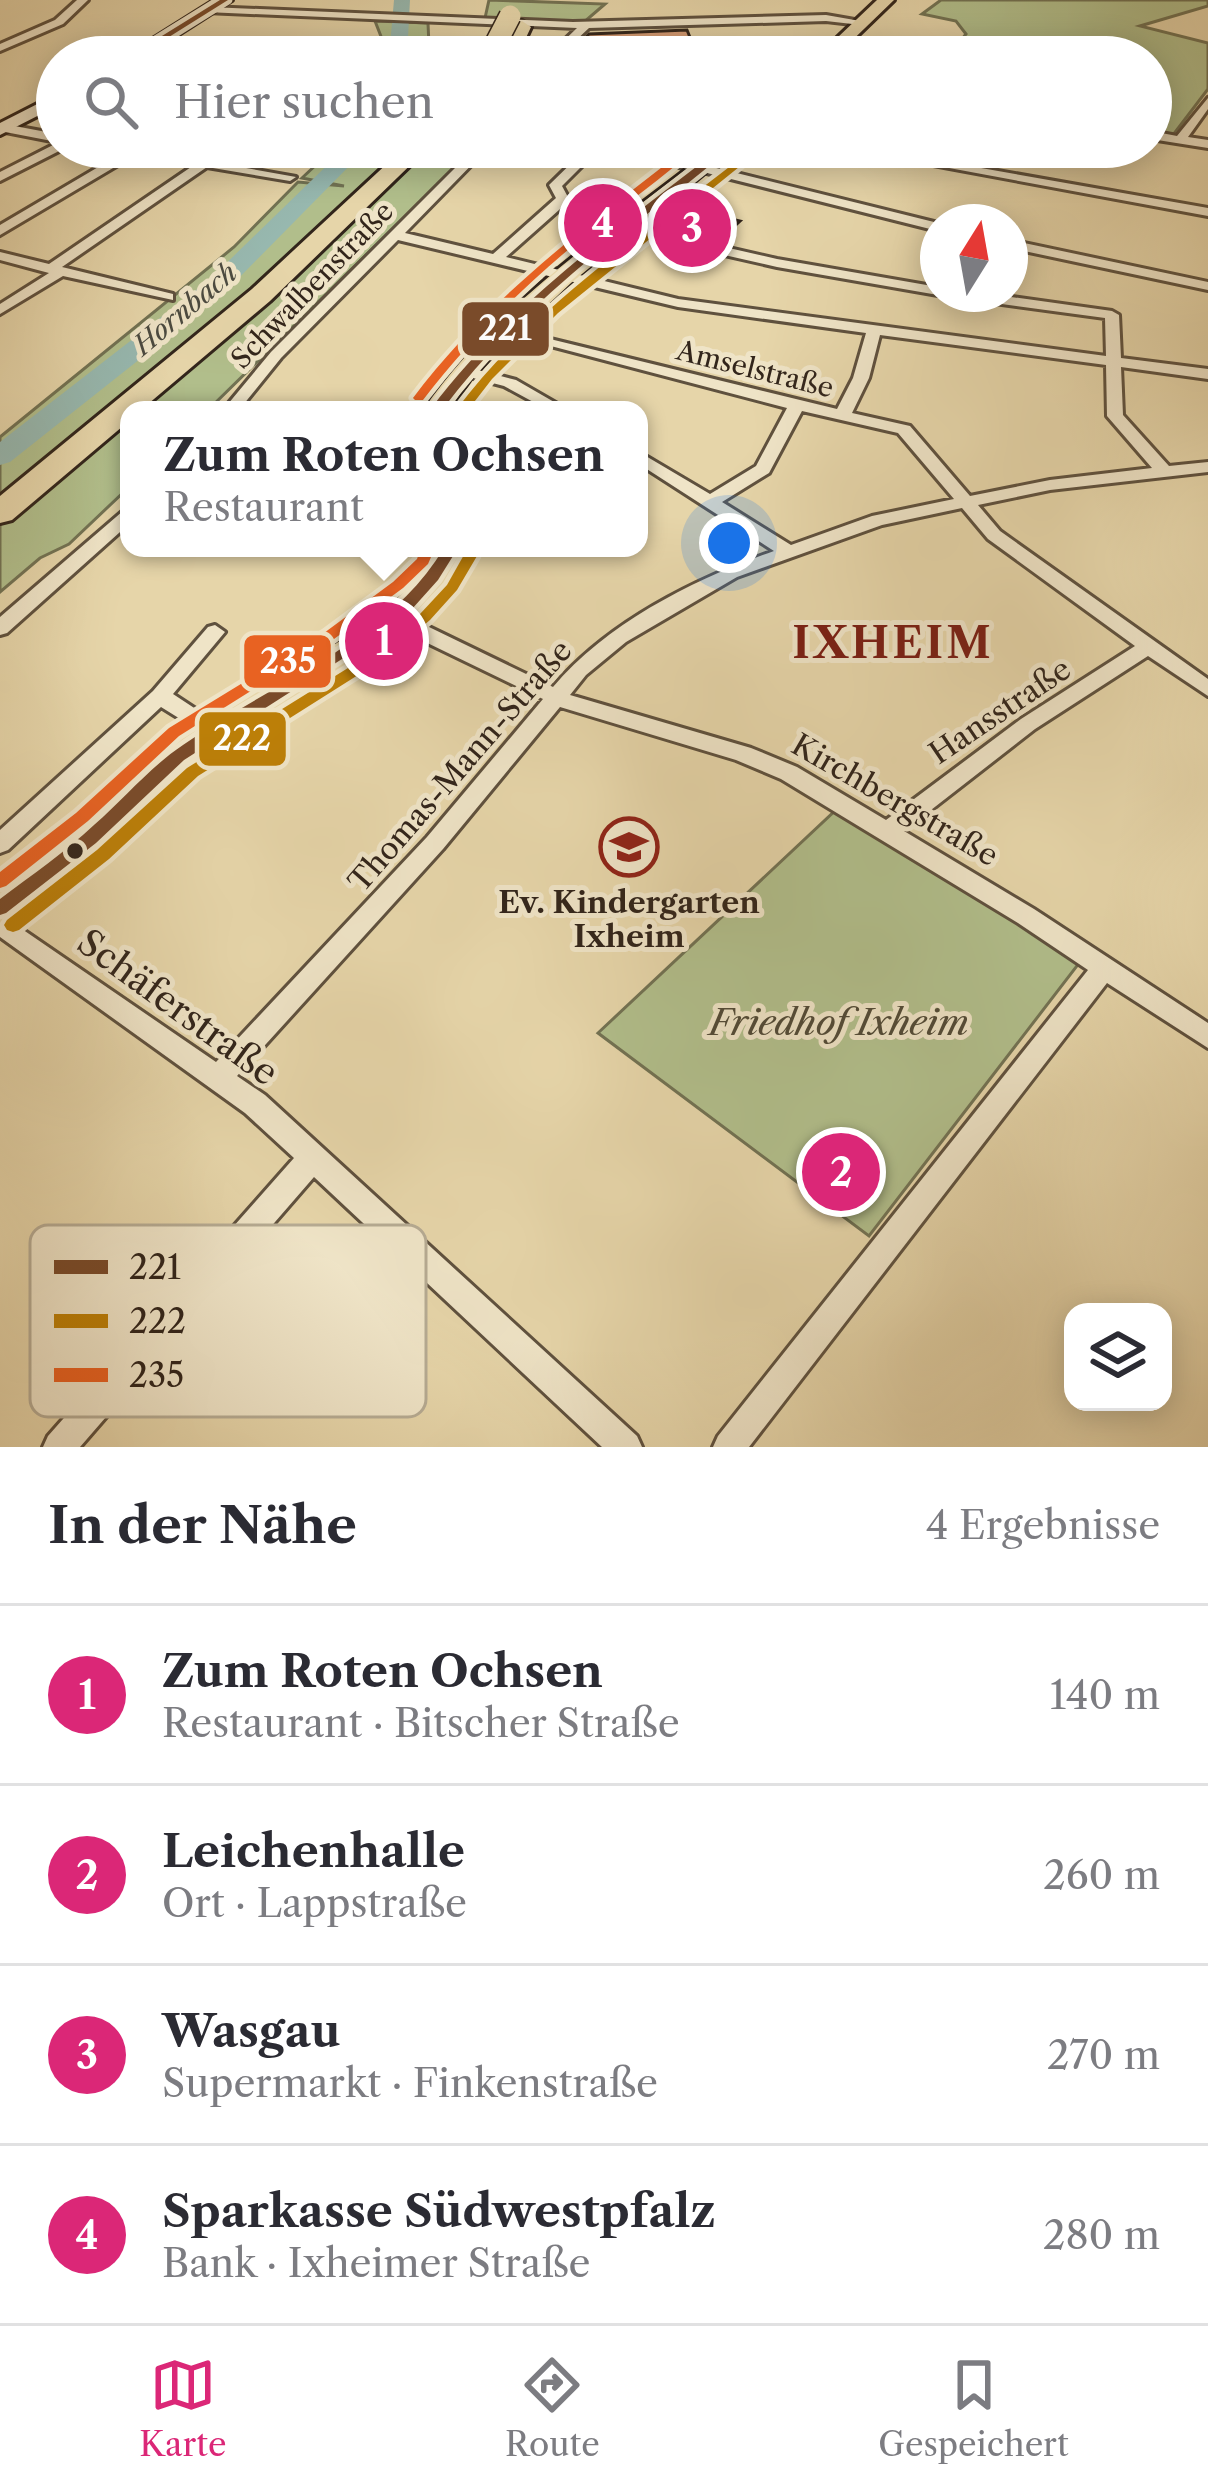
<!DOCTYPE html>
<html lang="de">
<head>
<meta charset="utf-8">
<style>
  :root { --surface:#fff; --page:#f7f7f7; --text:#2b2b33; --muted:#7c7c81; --line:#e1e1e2; --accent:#db2777 }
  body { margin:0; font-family:"Libre Caslon Text",serif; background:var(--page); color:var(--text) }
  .controls { position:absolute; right:36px; bottom:36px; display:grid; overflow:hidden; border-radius:24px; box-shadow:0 6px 30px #0003 }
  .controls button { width:108px; height:108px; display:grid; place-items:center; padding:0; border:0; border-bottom:3px solid var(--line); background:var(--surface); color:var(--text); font:60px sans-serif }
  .compass { position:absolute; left:920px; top:204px; width:108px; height:108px; border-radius:50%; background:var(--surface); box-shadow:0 6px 30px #0003; rotate:11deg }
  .you { position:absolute; left:729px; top:543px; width:42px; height:42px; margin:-30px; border:9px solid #fff; border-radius:50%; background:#1a73e8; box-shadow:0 0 0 18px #1a73e833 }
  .badge { display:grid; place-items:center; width:78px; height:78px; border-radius:50%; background:var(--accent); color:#fff; font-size:39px; font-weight:700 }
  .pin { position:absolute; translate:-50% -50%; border:6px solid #fff; box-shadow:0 3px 12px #0006 }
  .popup { position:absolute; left:120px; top:401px; width:528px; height:156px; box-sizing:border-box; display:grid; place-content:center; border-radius:24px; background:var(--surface); filter:drop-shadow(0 3px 9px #0005); font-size:39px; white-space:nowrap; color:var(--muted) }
  .popup b { font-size:45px; color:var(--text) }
  .popup::after { content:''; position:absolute; left:50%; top:100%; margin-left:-24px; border:24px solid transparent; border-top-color:var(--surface) }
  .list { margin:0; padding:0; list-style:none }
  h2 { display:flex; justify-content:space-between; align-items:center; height:156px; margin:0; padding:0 48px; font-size:51px }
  h2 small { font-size:39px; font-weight:400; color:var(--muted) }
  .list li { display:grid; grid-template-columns:78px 1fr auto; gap:36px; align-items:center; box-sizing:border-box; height:180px; padding:0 48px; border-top:3px solid var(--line) }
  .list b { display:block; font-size:45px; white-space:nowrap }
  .list p { margin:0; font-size:39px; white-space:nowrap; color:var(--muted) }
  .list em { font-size:39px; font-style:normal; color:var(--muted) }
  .icon { flex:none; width:66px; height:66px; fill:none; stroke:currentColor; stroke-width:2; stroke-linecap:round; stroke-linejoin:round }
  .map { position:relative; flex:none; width:1208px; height:1447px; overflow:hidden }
  .search { position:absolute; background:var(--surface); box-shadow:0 6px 30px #0003; left:36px; right:36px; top:36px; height:132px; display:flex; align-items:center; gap:30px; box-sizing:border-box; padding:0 42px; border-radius:66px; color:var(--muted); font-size:45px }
  .sheet { height:876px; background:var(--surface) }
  nav { display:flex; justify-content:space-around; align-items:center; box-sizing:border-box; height:168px; border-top:3px solid var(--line); background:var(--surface); font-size:33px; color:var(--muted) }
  nav a { display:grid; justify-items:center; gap:6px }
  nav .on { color:var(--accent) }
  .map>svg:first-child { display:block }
  .green { fill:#b1be8b; stroke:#727253; stroke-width:3 }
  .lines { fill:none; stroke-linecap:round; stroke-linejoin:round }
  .river { fill:#97b8af; fill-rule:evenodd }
  .building { fill:#dba079; stroke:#32251b; stroke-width:3 }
  .street-casing { stroke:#5f513e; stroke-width:6 }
  .secondary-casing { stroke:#32251b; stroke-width:6 }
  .primary-casing { stroke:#32251b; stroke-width:6 }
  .highway-casing { stroke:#32251b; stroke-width:6 }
  .street { fill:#efe4c7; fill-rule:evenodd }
  .secondary { fill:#efe4c7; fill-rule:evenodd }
  .primary { fill:#e6d5a9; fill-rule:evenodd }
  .highway { fill:#e6d5a9; fill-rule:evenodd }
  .highway-bridge-casing { stroke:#32251b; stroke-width:24; stroke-linecap:butt }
  .highway-bridge { stroke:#e6d5a9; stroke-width:21 }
  .bus-1-casing { stroke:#efe4c7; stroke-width:9 }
  .bus-2-casing { stroke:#efe4c7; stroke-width:9 }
  .bus-3-casing { stroke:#efe4c7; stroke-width:9 }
  .bus-1 { fill:#7a4b2a; fill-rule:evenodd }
  .bus-2 { fill:#bc7f08; fill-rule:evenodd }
  .bus-3 { fill:#e86222; fill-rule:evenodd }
  .bus-dot { fill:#32251b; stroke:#efe4c7; stroke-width:4.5 }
  .labels { text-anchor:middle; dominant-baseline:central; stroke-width:10; stroke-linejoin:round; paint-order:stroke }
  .far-street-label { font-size:27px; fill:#32251b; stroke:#efe4c7 }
  .far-water-label { font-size:27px; font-style:italic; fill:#4b4a40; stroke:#efe4c7 }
  .street-label { font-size:30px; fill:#32251b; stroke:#efe4c7 }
  .poi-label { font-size:30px; font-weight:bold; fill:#32251b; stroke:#efe4c7 }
  .near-street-label { font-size:36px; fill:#32251b; stroke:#efe4c7 }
  .near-park-label { font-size:36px; font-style:italic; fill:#524b37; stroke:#efe4c7 }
  .district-label { font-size:42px; font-weight:bold; letter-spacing:3px; fill:#7a1f14; stroke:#efe4c7 }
  .key { fill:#efe4c7; stroke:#b6ab93; stroke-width:3 }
  .key-label { font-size:33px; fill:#32251b }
  .line-badge { stroke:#efe4c7; stroke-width:4.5 }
  .badge-label { font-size:33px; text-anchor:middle; font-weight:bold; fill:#fff }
</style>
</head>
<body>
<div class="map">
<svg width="1208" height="1447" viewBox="0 0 1208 1447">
  <rect width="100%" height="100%" fill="#e6d5a9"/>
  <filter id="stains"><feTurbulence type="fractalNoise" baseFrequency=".00167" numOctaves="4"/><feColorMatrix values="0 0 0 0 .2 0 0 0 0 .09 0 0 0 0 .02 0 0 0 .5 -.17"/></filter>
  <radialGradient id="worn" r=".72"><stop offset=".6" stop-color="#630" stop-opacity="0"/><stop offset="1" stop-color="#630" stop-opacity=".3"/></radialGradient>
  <path class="green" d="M489,0L605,4L583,23L485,18Z
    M941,0H1208V6L1140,26L1208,43V89L1173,135L1151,132V57H948L966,34L956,21L922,14Z
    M375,21L428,23L429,46L527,45L531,39H552L558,45L545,57H380L382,39Z
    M335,147H476L208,410H129V487L69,544L40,558L0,592V437L234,247L298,182L344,186L302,178Z
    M837,809L1080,962L869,1236L598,1033Z"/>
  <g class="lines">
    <path class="river" d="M394,0H410L407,57H389Z
      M346,147H368L227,290L10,462L0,465V442L209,280Z"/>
  </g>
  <path class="building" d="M687,30L696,52H691L693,57L612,53L584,39L589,34Z
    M710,214L740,221L718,241L686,234Z
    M842,1145L869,1166L841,1199L814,1178Z"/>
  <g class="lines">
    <defs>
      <path id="street" d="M77,0H88L63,24L0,51V44L55,20Z
        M209,7L573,22L826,15L866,22L861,25L826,21L589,28L558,57H547L577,28L206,12Z
        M1208,98V109L1188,137L1208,140V148L1151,139V131L1177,136Z
        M4,124L57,134V142L0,131V125Z
        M57,143V147H63L61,150L0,181V172Z
        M100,147H128L296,177L290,181L207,167L62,267L173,294V300L63,276L0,314V304L49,273L0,260V252L49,264L194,165L135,155L0,235V225L122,153Z
        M476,147H489L405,233L493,254L556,198L549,185L588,147H615L700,164L938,223V231L703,172L598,150L562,186L569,199L568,202L506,257L678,299L1106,356L1105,318L958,298L951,294H990L1112,311L1119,315L1121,358L1208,369V379L1121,367L1123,415L1169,466L1208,462V472L1050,490L978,505L1000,531L1208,679V696L1148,656L1035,729L904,831L1034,909L1208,1023V1048L1107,983L749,1447H713L718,1436L1088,970L1018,923L781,779L736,760L560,707L443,849L237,1076L265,1095L637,1436L642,1447H602L314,1177L80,1447H43L48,1436L294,1158L245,1113L0,937V914L216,1062L427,837L543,699L384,622L381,617L384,612H398L553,687C608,622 695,579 774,551L639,464V452L710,494L756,466L787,408L501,333V327L837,409L853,378L866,333L678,307L398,240L281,358L239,410H223L271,352ZM880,335L1106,365L1107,416L1152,468L1050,480L970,496L910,426L852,413L869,378ZM802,411L898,433L954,499L872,516L791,545L722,502L769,473ZM962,508L988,539L1135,646L1021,719L886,820L797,767L751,748L570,695L586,675L626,642L737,577L882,525Z
        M836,147H862L1208,208V216Z
        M624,224L777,259L938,287V294H943L938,295L777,267L619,231V225Z
        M1010,240L1208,282V290L1010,248Z
        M463,366L516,380L568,410H548L504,386L458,374V368Z
        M129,510V524L7,633L0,635V617L123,511Z
        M215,625L225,632L173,694L220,725L224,730L220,735H206L161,707L8,850L0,853V830L153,691L208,627Z"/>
      <path id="secondary" d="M215,0H232L143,57H124Z
        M57,94V106L0,135V123Z"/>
      <path id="primary" d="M877,0H894L835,57H817Z
        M715,147H736L571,283L472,376L449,410H423C497,303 614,227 715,147Z
        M437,548H465C432,635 277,701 201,756C170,779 143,811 114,838C82,867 47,892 13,919L0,923V887C29,865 60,843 88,819C118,793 146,761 178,738C244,693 407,620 437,548Z"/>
      <path id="highway" d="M522,21L531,27L517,57H497L515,23Z
        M405,147H429L270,301L141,410H129V421L12,520L0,523V496L252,289Z"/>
    </defs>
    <use href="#street" class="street-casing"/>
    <use href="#secondary" class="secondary-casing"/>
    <use href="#primary" class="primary-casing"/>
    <use href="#highway" class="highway-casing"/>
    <use href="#street" class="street"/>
    <use href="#secondary" class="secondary"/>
    <use href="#primary" class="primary"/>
    <use href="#highway" class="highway"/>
    <defs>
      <path id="highway-bridge" d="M496,43L510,16"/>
    </defs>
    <use href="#highway-bridge" class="highway-bridge-casing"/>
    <use href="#highway-bridge" class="highway-bridge"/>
    <defs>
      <path id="bus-1" d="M220,0H228L137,57H128Z
        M722,147H731C695,180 653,209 614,239C550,290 491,345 442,410H430C510,303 618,228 722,147Z
        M444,548H458L438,580L412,609L378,636L184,760L96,843L6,913L0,915V899C32,875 65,852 94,825C124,799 150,767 183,745C271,683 386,644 444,548Z"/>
      <path id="bus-2" d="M737,161L744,163L558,313L492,379L468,410H456C532,309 638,238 737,161Z
        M470,552L477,556L457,590L430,620L396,649L358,675L198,776L109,859L19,930L13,932L7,930L4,925L7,920L97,850L187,768L348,668L386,642L420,614L447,585L465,553Z"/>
      <path id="bus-3" d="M688,147H697C663,178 624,205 587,234C526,284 471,337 423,400H415L413,398C489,297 589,224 688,147Z
        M421,548H435L428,564L403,588L334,639L179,736L88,821L6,886L0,888V872L76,813L169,728L324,633L393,582L417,559Z"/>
    </defs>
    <use href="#bus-1" class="bus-1-casing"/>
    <use href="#bus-2" class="bus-2-casing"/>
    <use href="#bus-3" class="bus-3-casing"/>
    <use href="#bus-1" class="bus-1"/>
    <use href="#bus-2" class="bus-2"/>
    <use href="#bus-3" class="bus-3"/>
  </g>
  <defs>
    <symbol id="school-ring" viewBox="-11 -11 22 22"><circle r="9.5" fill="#efe4c7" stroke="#8f2418" stroke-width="1.5"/><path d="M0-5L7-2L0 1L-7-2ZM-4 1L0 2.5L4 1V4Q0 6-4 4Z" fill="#8f2418"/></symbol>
  </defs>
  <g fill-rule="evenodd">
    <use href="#school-ring" x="596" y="814" width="66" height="66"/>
  </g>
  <circle class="bus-dot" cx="75" cy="851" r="10"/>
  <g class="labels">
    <g class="far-street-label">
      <text transform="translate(312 285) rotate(-46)">Schwalbenstraße</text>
      <text transform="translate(755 369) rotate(14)">Amselstraße</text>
    </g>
    <g class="far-water-label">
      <text transform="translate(185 309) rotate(-40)">Hornbach</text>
    </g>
    <g class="street-label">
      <text transform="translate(1000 711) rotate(-34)">Hansstraße</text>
      <text transform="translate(460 766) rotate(-49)">Thomas-Mann-Straße</text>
      <text transform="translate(895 800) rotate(30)">Kirchbergstraße</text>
    </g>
    <g class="poi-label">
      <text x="629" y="902">Ev. Kindergarten<tspan x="629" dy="34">Ixheim</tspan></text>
    </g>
    <g class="near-street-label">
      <text transform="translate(178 1007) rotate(36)">Schäferstraße</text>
    </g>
    <g class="near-park-label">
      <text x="839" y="1022">Friedhof Ixheim</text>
    </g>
    <g class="district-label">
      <text x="893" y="643">IXHEIM</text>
    </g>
  </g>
  <rect x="30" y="1225" width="396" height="192" rx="18" class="key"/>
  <rect x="54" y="1260" width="54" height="14" fill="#7a4b2a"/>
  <rect x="54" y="1314" width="54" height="14" fill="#bc7f08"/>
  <rect x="54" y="1368" width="54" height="14" fill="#e86222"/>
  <g class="key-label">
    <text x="129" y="1279">221</text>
    <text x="129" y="1333">222</text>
    <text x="129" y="1387">235</text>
  </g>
  <g class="line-badge">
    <rect x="460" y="300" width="91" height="58" rx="12" fill="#7a4b2a"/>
    <rect x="242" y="633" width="91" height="57" rx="12" fill="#e86222"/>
    <rect x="197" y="710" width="91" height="58" rx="12" fill="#bc7f08"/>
  </g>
  <g class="badge-label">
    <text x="505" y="340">221</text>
    <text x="288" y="673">235</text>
    <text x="242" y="750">222</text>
  </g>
  <rect width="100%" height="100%" filter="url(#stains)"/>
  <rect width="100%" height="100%" fill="url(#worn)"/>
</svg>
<div class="controls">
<button><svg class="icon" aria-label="layers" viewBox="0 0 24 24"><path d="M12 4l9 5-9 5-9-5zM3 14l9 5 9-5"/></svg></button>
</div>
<svg class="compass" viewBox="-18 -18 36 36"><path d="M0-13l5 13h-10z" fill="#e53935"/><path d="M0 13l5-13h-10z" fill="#7c7c81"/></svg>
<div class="you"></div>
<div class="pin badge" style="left:384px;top:641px">1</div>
<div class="popup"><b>Zum Roten Ochsen</b>Restaurant</div>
<div class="pin badge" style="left:841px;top:1172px">2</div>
<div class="pin badge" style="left:692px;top:228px">3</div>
<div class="pin badge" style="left:603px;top:223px">4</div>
<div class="search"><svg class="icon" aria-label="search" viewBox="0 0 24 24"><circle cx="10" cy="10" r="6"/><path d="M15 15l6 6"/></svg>Hier suchen</div>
</div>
<section class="sheet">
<h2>In der Nähe<small>4 Ergebnisse</small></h2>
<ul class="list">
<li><span class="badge">1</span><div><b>Zum Roten Ochsen</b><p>Restaurant · Bitscher Straße</p></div><em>140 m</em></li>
<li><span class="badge">2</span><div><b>Leichenhalle</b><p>Ort · Lappstraße</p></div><em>260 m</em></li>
<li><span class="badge">3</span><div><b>Wasgau</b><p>Supermarkt · Finkenstraße</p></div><em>270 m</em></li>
<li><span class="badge">4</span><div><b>Sparkasse Südwestpfalz</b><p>Bank · Ixheimer Straße</p></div><em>280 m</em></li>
</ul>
</section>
<nav>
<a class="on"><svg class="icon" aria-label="map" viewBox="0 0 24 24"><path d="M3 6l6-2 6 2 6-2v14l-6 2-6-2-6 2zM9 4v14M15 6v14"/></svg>Karte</a>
<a><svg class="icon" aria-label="directions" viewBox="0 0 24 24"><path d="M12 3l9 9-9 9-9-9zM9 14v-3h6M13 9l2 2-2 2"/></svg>Route</a>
<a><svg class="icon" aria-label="saved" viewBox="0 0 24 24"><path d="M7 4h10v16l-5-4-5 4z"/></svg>Gespeichert</a>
</nav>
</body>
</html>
